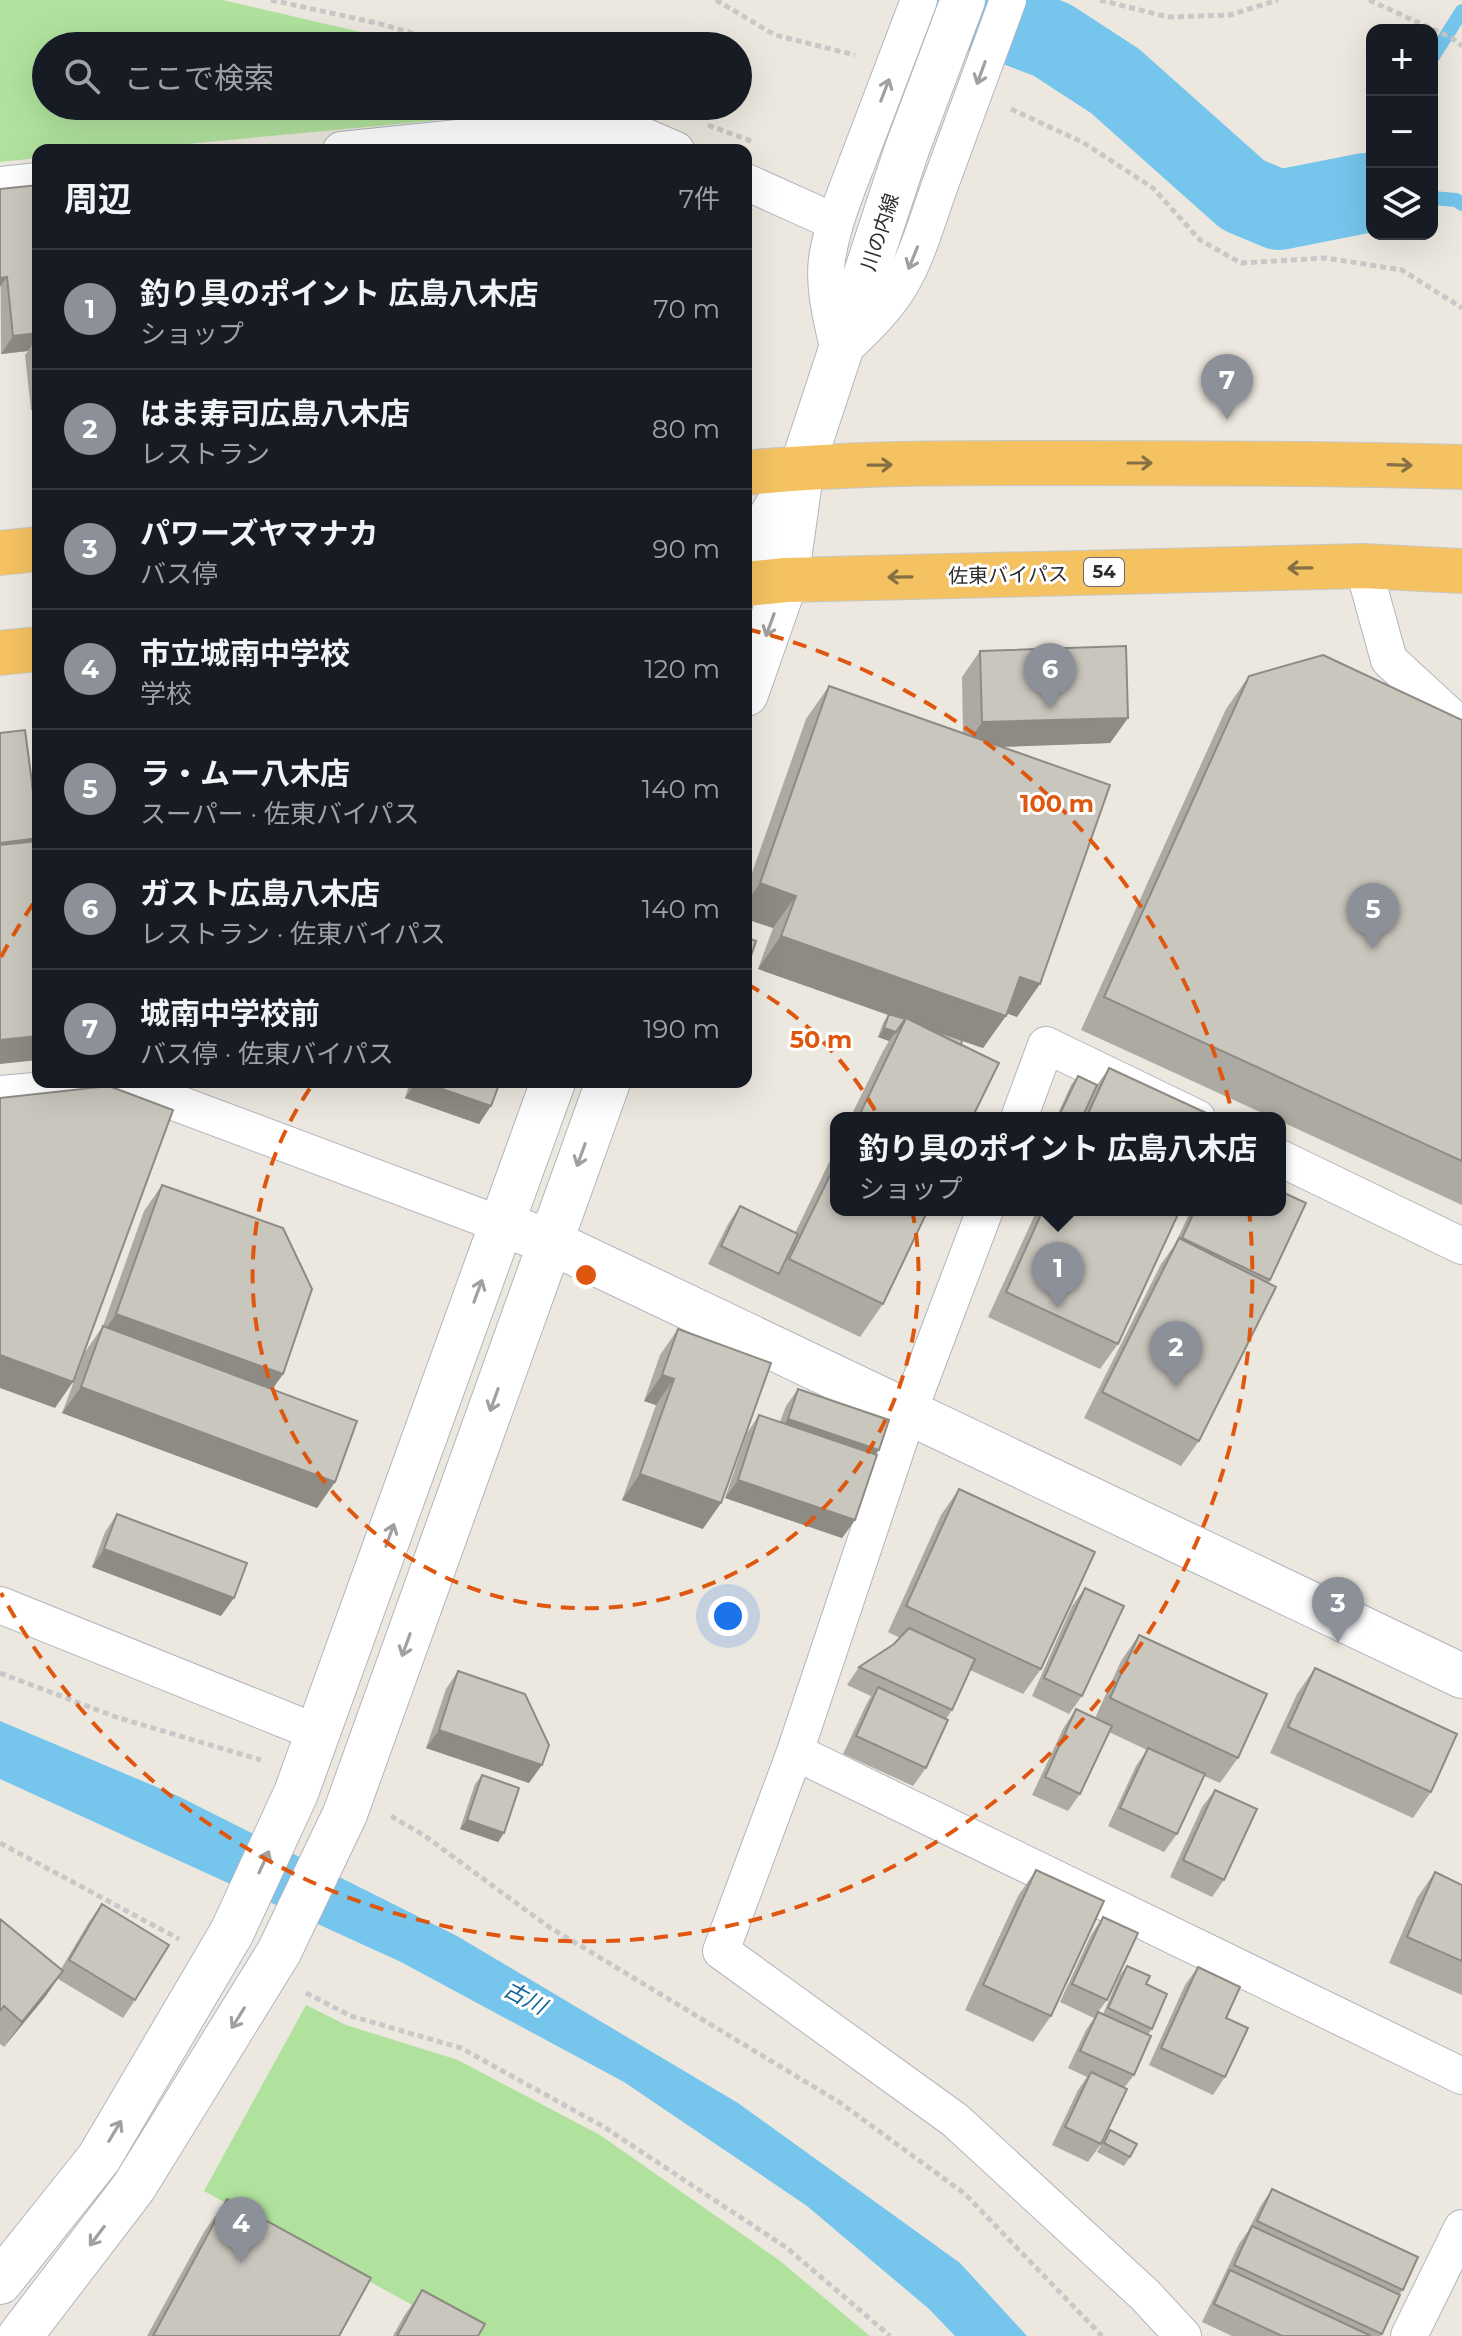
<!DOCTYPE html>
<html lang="ja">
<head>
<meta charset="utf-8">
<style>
  :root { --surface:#171b24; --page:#20242c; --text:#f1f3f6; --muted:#9ea1a6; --line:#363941; --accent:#8c9099 }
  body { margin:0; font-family:Montserrat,"Noto Sans JP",sans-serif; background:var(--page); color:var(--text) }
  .controls { position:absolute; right:24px; top:24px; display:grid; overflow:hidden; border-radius:16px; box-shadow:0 8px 32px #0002 }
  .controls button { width:72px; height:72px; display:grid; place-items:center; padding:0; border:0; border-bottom:2px solid var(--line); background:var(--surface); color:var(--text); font:40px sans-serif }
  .you { position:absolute; left:728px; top:1616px; width:28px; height:28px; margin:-20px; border:6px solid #fff; border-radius:50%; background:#1a73e8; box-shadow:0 0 0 12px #1a73e833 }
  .badge { display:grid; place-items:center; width:52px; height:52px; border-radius:50%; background:var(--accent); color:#fff; font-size:26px; font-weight:700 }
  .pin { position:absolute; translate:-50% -66px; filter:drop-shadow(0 2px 4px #0008) }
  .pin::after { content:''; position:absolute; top:42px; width:28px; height:24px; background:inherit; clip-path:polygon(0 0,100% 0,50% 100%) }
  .popup { position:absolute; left:830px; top:1112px; width:456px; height:104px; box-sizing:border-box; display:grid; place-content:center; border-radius:16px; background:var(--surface); filter:drop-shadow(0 2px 6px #0005); font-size:26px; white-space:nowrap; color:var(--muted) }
  .popup b { font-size:30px; color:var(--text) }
  .popup::after { content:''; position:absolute; left:50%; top:100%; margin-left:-16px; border:16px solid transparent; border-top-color:var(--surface) }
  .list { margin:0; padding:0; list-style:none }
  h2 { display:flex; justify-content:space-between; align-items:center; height:104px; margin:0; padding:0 32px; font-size:34px }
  h2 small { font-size:26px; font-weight:400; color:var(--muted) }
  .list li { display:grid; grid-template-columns:52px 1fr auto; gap:24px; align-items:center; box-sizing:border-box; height:120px; padding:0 32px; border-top:2px solid var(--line) }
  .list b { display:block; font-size:30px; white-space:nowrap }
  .list p { margin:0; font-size:26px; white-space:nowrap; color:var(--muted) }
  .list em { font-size:26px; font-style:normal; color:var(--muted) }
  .icon { flex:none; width:44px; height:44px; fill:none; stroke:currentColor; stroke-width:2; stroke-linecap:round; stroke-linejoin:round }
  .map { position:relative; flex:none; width:1462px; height:2336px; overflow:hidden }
  .search { position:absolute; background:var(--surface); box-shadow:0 8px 32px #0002; left:32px; top:32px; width:720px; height:88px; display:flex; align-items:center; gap:20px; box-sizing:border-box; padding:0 28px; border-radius:44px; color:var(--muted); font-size:30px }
  .panel { position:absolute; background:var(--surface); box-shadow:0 8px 32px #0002; left:32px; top:144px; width:720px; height:944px; border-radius:16px }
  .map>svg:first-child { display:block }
  .green { fill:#b0e29d }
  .water { fill:#75c5ec }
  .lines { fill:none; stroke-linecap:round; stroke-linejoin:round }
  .stream { stroke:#75c5ec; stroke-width:14 }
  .river { stroke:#75c5ec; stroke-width:80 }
  .minor-casing { stroke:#b2b4bf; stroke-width:38 }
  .tertiary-casing { stroke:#b2b4bf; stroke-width:46 }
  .trunk-casing { stroke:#c8c8c8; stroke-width:46 }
  .path { stroke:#c8c8c8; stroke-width:5; stroke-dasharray:6 4; stroke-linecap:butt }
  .minor { stroke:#fff; stroke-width:36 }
  .tertiary { stroke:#fff; stroke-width:44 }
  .trunk { stroke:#f4c260; stroke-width:44 }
  .minor-bridge-casing { stroke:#b2b4bf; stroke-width:38; stroke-linecap:butt }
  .tertiary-bridge-casing { stroke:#b2b4bf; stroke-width:46; stroke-linecap:butt }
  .minor-bridge { stroke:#fff; stroke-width:36 }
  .tertiary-bridge { stroke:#fff; stroke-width:44 }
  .wall { fill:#adaaa3 }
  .shaded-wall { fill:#8d8b84 }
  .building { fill:#c9c6bd; stroke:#8d8b84; stroke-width:2 }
  .oneway { stroke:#a0a0a0 }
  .oneway2 { stroke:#867043 }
  .ring { fill:none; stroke:#df570e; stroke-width:4; stroke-dasharray:14 10 }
  .labels { text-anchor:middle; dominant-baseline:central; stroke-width:6; stroke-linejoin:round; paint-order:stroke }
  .shield { fill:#fff; stroke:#6b6b6b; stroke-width:2 }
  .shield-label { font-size:18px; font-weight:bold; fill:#2c2c2c }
  .street-label { font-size:20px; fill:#2c2c2c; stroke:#fff }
  .water-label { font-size:22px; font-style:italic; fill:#11629c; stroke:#fff }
  .centre { fill:#df570e; stroke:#fff; stroke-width:4 }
  .ring-label { font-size:24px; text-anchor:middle; font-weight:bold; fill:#df570e; stroke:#fff; stroke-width:6; stroke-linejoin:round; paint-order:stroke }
</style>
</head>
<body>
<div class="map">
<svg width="1462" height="2336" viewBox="0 0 1462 2336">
  <rect width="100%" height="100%" fill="#ede8df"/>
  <path class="green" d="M0,0H223L421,46H46V106H588L123,150H38V158L0,162Z
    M306,2005L346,2025L458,2060L600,2135L779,2260L870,2336H469L204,2191Z"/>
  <path class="water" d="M0,1721L178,1796L457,1936L738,2103L960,2263L1027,2336H955L929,2309L807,2206L624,2082L401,1962L0,1779Z"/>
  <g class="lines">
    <path class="stream" d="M1432,58L1462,11
      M1372,172L1365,193L1372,194
      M1432,198L1456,200L1462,204"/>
    <path class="river" d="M948,0L1052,40L1115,81L1243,195L1279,210L1365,193"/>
    <defs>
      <path id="minor" d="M341,150L574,126L639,134L676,150
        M746,182L835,222
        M0,185L38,181
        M840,352C859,335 878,317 893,296C916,264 926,223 940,185
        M839,353C833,323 823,290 827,259C832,226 845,194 857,163
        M1363,566L1389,660L1462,727
        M0,1094L123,1083L502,1225
        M1019,1118L1046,1045L1197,1118
        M1280,1158L1462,1246
        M985,1210L909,1411L795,1752L721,1951L955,2120L1145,2295L1183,2336
        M0,1605L318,1733
        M795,1752L1462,2076
        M1409,2336L1462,2228"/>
      <path id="tertiary" d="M746,557L794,479
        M746,694L786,580L802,467L907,149
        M523,1232L551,1242L1462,1676
        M0,2282L99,2158L232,1932L296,1793L553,1082
        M20,2336L134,2187L279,1952L345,1814L608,1082"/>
      <path id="trunk" d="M746,473C849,462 952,463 1055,463C1191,463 1326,463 1462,467
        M0,553L38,549
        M746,584L786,580L1363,566L1462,571
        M0,653L38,649"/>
    </defs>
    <use href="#minor" class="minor-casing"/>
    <use href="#tertiary" class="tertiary-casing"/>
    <use href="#trunk" class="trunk-casing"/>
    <path class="path" d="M271,0L377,23L457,46
      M716,0L775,35L855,55
      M1100,0L1168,17L1230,15L1278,0
      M1369,0L1452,38L1462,46
      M1011,109L1084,143L1153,188L1200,240L1241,263L1326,258L1402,270L1462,308
      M708,125L751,141
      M0,1673L116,1717L261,1760
      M391,1816L425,1836L546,1925L839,2102L965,2194L1102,2336
      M0,1843L179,1939
      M306,1993L351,2016L461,2048L604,2127L787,2248L890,2336"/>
    <use href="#minor" class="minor"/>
    <use href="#tertiary" class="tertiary"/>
    <use href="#trunk" class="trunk"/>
    <defs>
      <path id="minor-bridge" d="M857,163L919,0
        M940,185L1008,0"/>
      <path id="tertiary-bridge" d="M907,149L963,0"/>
    </defs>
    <use href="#minor-bridge" class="minor-bridge-casing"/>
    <use href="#tertiary-bridge" class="tertiary-bridge-casing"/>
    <use href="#minor-bridge" class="minor-bridge"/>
    <use href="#tertiary-bridge" class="tertiary-bridge"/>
  </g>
  <path class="wall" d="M38,185V410H31L25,355L28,351L1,354L0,189Z
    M980,651L1128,718L1110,743L1001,747L1017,1017L1007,1013L983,1048L962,1041L961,1045L972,1118H850L883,1051L889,1041L878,1037L883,1023L888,1015L758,969L773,928L746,919V890L806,719L829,686L963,733L962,677Z
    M1249,676L1462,720V1205L1280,1121V1118H1273L1081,1030L1226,709Z
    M1109,1068L1217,1118H1056L1071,1085L1078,1076L1097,1085Z
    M410,1082H500L479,1124L405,1098Z
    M836,1148V1210L883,1304L860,1337L708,1264L728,1224L740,1206L795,1233Z
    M162,1185L283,1374L272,1389L335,1482L317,1508L62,1413L85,1352L103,1326L144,1211Z
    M1037,1210H1180L1118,1344L1100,1369L988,1317Z
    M1191,1210H1280L1270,1280L1199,1441L1181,1466L1084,1418L1161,1264L1174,1246Z
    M678,1329L703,1529L622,1500L656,1405L644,1401L660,1355Z
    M798,1389L876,1455L855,1520L842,1538L725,1498L747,1433L759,1415L780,1422L786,1406Z
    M959,1489L1041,1669L1023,1694L970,1670L952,1710L946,1719L926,1768L913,1786L843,1754L866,1705L871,1696L847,1685L859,1667L894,1644L900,1638L888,1632L941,1515Z
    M117,1514L221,1616L92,1567L105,1532Z
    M1085,1588L1082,1696L1069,1714L1032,1696L1072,1606Z
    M1139,1635L1238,1758L1220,1783L1204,1776L1177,1834L1164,1852L1108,1826L1136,1766L1147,1750L1109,1732L1080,1794L1068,1811L1032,1795L1064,1727L1076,1709L1095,1718L1121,1661Z
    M1315,1668L1431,1792L1413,1818L1270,1753L1297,1694Z
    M458,1671L529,1783L426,1748L446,1689Z
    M482,1775L504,1833L498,1842L460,1829L475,1784Z
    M1215,1790L1224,1880L1212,1897L1170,1877L1202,1807Z
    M1036,1870L1051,2016L1033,2042L965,2010L1018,1896Z
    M1435,1872L1462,1885V1995L1389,1963L1417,1898Z
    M102,1904L135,2000L123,2018L58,1979L45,1997L4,2047L0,2044V1919L61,1969L89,1922Z
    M1103,1917L1107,2000L1098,2012L1103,2014L1120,1975L1127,1966L1146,1984L1152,2029L1148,2035L1134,2075L1124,2088L1101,2144L1088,2162L1052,2145L1078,2090L1087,2077L1068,2068L1086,2030L1094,2018L1060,2002L1091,1935Z
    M1198,1967L1226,2018L1225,2077L1213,2095L1149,2065L1185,1985Z
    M1110,2130L1130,2157L1124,2166L1097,2152Z
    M1272,2189L1403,2290L1399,2295L1381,2336H1232L1202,2322L1239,2244L1248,2231L1260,2207Z
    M227,2199L339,2336H147L204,2232Z
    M422,2290L478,2336H393L404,2316Z"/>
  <path class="shaded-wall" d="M7,277L0,287V278Z
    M38,333V343L37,337L28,351L1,354L13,336Z
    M38,401V410H31Z
    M1128,718L1110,743L964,748L982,722Z
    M38,838L27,856L0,859V843Z
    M760,883L796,896L773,928L746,919V903Z
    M781,936L1006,1016L983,1048L758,969Z
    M1020,977L1040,984L1017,1017L997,1010Z
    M884,1028L896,1032L889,1041L878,1037Z
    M38,1036V1060L0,1064V1040Z
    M416,1082H422L491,1106L479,1124L405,1098Z
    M116,1314L283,1374L265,1400L98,1340Z
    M0,1355L73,1382L55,1408L0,1388Z
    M662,1375L674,1379L656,1405L644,1401Z
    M81,1387L335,1482L317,1508L62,1413Z
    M788,1419L879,1450L867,1468L775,1437Z
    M640,1474L721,1503L703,1529L622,1500Z
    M738,1480L855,1520L842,1538L725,1498Z
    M104,1549L234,1598L221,1616L92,1567Z
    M439,1730L542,1765L529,1783L426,1748Z
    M467,1820L504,1833L498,1842L460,1829Z
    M63,1971L45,1997L4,2047L22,2022Z"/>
  <path class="building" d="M659,146L671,150H658Z
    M38,185V333L13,336L7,277L0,278V189Z
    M1126,646L1128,718L982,722L980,651Z
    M1323,655L1462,720V1161L1104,997L1249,676Z
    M829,686L1110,785L1040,984L1020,977L1006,1016L781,936L796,896L760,883Z
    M25,730L38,828V838L0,843V733Z
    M38,784V828L32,785Z
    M38,841V1036L0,1040V845Z
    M746,937L756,941L750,959L746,958Z
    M889,1014L905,1019L896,1032L884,1028Z
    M906,1018L999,1063L972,1118H858Z
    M922,1026L962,1040L961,1045Z
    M1109,1068L1217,1118H1086Z
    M1078,1076L1097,1085L1082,1118H1058Z
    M422,1082H500L491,1106Z
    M109,1086L173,1110L73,1382L0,1355V1098Z
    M836,1163V1210H928L883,1304L789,1259Z
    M162,1185L283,1228L312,1289L283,1374L116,1314Z
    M1280,1191L1306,1203L1270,1280L1182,1238L1195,1210H1280Z
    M740,1206L798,1234L779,1274L721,1246Z
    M1043,1210H1180L1118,1344L1006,1292Z
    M1179,1238L1276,1287L1199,1441L1102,1392Z
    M103,1326L357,1421L335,1482L81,1387Z
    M678,1329L771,1363L721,1503L640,1474L674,1379L662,1375Z
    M798,1389L889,1420L879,1450L788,1419Z
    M759,1415L877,1455L855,1520L738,1480Z
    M959,1489L1095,1552L1041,1669L906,1606Z
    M117,1514L247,1563L234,1598L104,1549Z
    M1085,1588L1124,1606L1082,1696L1044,1678Z
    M909,1628L975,1659L952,1710L859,1667L894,1644Z
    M1139,1635L1267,1694L1238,1758L1110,1698Z
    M1315,1668L1457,1734L1431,1792L1288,1727Z
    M458,1671L525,1694L549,1745L542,1765L439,1730Z
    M878,1687L948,1720L926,1768L856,1736Z
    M1076,1709L1112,1726L1080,1794L1045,1777Z
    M1148,1748L1205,1774L1177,1834L1120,1808Z
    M482,1775L519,1788L504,1833L467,1820Z
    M1215,1790L1257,1809L1224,1880L1183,1860Z
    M1036,1870L1104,1901L1051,2016L983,1985Z
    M1435,1872L1462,1885V1961L1407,1937Z
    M102,1904L169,1945L135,2000L69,1960Z
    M1103,1917L1138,1933L1107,2000L1072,1984Z
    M0,1919L63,1971L22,2022L4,2006L0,2011Z
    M1127,1966L1150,1976L1146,1984L1167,1994L1152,2029L1108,2008Z
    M1198,1967L1240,1987L1226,2018L1248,2028L1225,2077L1161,2048Z
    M1098,2012L1151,2036L1134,2075L1080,2051Z
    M1091,2072L1127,2089L1101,2144L1065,2127Z
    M1110,2130L1137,2144L1130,2157L1104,2143Z
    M1272,2189L1418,2257L1403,2290L1257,2221Z
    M227,2199L371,2278L339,2336H153Z
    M1252,2226L1400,2295L1382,2334L1234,2265Z
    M1230,2270L1371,2336H1282L1214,2304Z
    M422,2290L485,2324L478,2336H397Z"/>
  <defs><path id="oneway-shaft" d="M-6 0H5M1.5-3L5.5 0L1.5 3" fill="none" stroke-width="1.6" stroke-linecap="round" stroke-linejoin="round" transform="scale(2)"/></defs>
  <g class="oneway">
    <use href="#oneway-shaft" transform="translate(981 73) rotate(110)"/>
    <use href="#oneway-shaft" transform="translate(885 90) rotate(-69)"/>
    <use href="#oneway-shaft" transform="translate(913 258) rotate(112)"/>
    <use href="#oneway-shaft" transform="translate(770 625) rotate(110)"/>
    <use href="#oneway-shaft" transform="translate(581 1155) rotate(110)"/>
    <use href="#oneway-shaft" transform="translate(478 1291) rotate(-70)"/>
    <use href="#oneway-shaft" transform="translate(494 1400) rotate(110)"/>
    <use href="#oneway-shaft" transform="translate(390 1535) rotate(-70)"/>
    <use href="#oneway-shaft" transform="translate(406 1645) rotate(110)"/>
    <use href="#oneway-shaft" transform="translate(264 1862) rotate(-65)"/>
    <use href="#oneway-shaft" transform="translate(238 2018) rotate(122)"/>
    <use href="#oneway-shaft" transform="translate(115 2131) rotate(-59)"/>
    <use href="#oneway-shaft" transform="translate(97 2236) rotate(127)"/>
  </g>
  <g class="oneway2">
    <use href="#oneway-shaft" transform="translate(1140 463)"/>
    <use href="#oneway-shaft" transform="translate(880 465) rotate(-1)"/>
    <use href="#oneway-shaft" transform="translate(1400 465) rotate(2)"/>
    <use href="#oneway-shaft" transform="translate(1300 568) rotate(179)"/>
    <use href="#oneway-shaft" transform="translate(900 577) rotate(179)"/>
  </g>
  <g class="ring">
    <path d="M747 984A333 333 0 1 1 313 1084"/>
    <path d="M1 957A666 666 0 0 1 37 898M747 629A666 666 0 1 1 1 1593"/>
  </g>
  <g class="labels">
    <rect class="shield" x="1084" y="558" width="40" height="28" rx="6"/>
    <g class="shield-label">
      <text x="1104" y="572">54</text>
    </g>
    <g class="street-label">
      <text transform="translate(880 232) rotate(-72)">川の内線</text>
      <text transform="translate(1008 575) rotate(-1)">佐東バイパス</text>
    </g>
    <g class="water-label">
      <text transform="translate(525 1998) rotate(28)">古川</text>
    </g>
  </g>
  <circle cx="586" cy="1275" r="12" class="centre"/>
  <g class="ring-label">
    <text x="1057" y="812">100 m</text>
    <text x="821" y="1048">50 m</text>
  </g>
</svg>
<div class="controls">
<button>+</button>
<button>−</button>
<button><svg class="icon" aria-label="layers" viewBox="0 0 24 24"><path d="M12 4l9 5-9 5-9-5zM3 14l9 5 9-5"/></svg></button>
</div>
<div class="you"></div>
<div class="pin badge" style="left:1058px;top:1308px">1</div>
<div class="popup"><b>釣り具のポイント 広島八木店</b>ショップ</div>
<div class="pin badge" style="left:1176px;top:1387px">2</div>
<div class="pin badge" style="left:1338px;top:1643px">3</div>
<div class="pin badge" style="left:241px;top:2263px">4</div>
<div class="pin badge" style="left:1373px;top:949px">5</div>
<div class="pin badge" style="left:1050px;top:709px">6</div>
<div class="pin badge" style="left:1227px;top:420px">7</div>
<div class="search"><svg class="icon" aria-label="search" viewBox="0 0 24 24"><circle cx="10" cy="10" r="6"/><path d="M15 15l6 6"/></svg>ここで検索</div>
<section class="panel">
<h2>周辺<small>7件</small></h2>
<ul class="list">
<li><span class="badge">1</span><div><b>釣り具のポイント 広島八木店</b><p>ショップ</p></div><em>70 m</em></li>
<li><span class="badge">2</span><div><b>はま寿司広島八木店</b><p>レストラン</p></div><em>80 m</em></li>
<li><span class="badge">3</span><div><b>パワーズヤマナカ</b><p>バス停</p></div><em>90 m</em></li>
<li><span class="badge">4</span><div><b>市立城南中学校</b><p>学校</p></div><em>120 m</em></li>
<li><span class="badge">5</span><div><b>ラ・ムー八木店</b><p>スーパー · 佐東バイパス</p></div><em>140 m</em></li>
<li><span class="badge">6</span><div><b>ガスト広島八木店</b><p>レストラン · 佐東バイパス</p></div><em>140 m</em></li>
<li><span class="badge">7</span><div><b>城南中学校前</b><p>バス停 · 佐東バイパス</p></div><em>190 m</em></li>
</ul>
</section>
</div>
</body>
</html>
